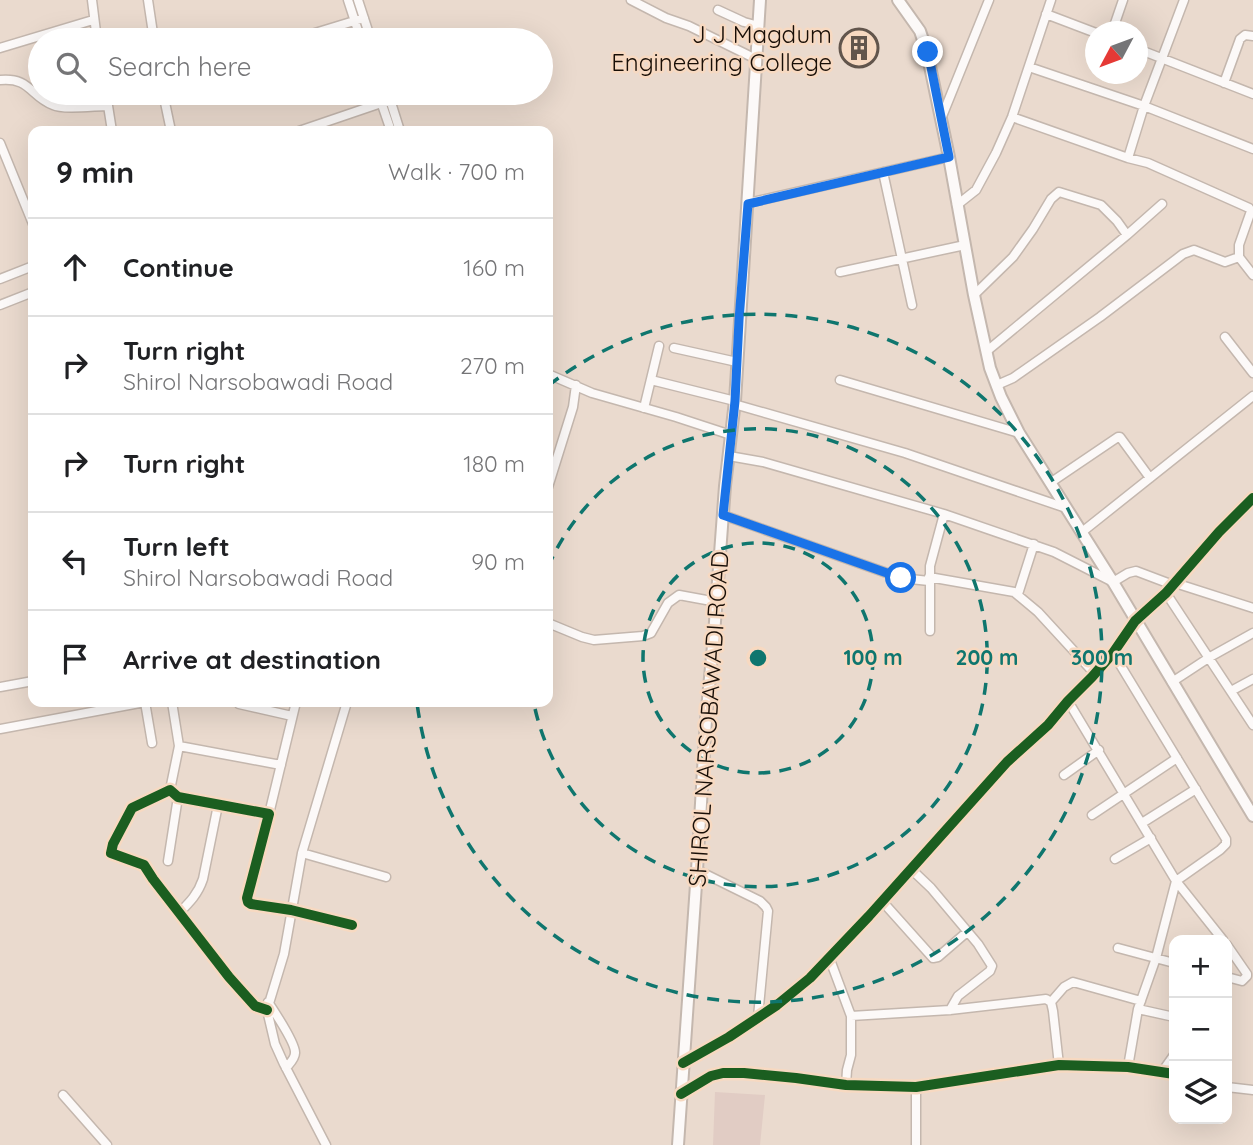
<!DOCTYPE html>
<html lang="en">
<head>
<meta charset="utf-8">
<style>
  :root { --surface:#fff; --page:#f2f2f2; --text:#202124; --muted:#757577; --line:#e0e0e0 }
  body { margin:0; font-family:Quicksand,sans-serif; background:var(--page); color:var(--text) }
  .controls { position:absolute; right:21px; bottom:21px; display:grid; overflow:hidden; border-radius:14px; box-shadow:0 7px 28px #0002 }
  .controls button { width:63px; height:63px; display:grid; place-items:center; padding:0; border:0; border-bottom:2px solid var(--line); background:var(--surface); color:var(--text); font:35px sans-serif }
  .compass { position:absolute; left:1085px; top:21px; width:63px; height:63px; border-radius:50%; background:var(--surface); box-shadow:0 7px 28px #0002; rotate:229deg }
  .stop { position:absolute; width:21px; height:21px; margin:-16px; border:5px solid #1a73e8; border-radius:50%; background:#fff }
  .stop.end { background:#1a73e8; border-color:#fff; box-shadow:0 2px 7px #0008 }
  .list { margin:0; padding:0; list-style:none }
  h2 { display:flex; justify-content:space-between; align-items:center; height:91px; margin:0; padding:0 28px; font-size:30px }
  h2 small { font-size:23px; font-weight:400; color:var(--muted) }
  .list li { display:grid; grid-template-columns:46px 1fr auto; gap:21px; align-items:center; box-sizing:border-box; height:98px; padding:0 28px; border-top:2px solid var(--line) }
  .list b { display:block; font-size:26px; white-space:nowrap }
  .list p { margin:0; font-size:23px; white-space:nowrap; color:var(--muted) }
  .list em { font-size:23px; font-style:normal; color:var(--muted) }
  .icon { flex:none; width:38px; height:38px; fill:none; stroke:currentColor; stroke-width:2; stroke-linecap:round; stroke-linejoin:round }
  .map { position:relative; flex:none; width:1253px; height:1145px; overflow:hidden }
  .search { position:absolute; background:var(--surface); box-shadow:0 7px 28px #0002; left:28px; top:28px; width:525px; height:77px; display:flex; align-items:center; gap:18px; box-sizing:border-box; padding:0 24px; border-radius:38px; color:var(--muted); font-size:26px }
  .panel { position:absolute; background:var(--surface); box-shadow:0 7px 28px #0002; left:28px; top:126px; width:525px; height:581px; border-radius:14px }
  .map>svg:first-child { display:block }
  .education { fill:#e1ccc4 }
  .lines { fill:none; stroke-linecap:round; stroke-linejoin:round }
  .street-casing { stroke:#c4b7ae; stroke-width:11 }
  .secondary-casing { stroke:#c4b7ae; stroke-width:14 }
  .street { stroke:#fcf9f8; stroke-width:8 }
  .secondary { stroke:#fcf9f8; stroke-width:10 }
  .cycleway-casing { stroke:#f7d9c1; stroke-width:15 }
  .cycleway { stroke:#1b5e20; stroke-width:10 }
  .route { stroke:#1a73e8; stroke-width:9 }
  .ring { fill:none; stroke:#0f766e; stroke-width:3.5; stroke-dasharray:12 9 }
  .labels { text-anchor:middle; dominant-baseline:central; stroke-width:5; stroke-linejoin:round; paint-order:stroke }
  .poi-label { font-size:24px; fill:#180e06; stroke:#f7d9c1; text-anchor:end }
  .street-label { font-size:24px; fill:#180e06; stroke:#f7d9c1 }
  .centre { fill:#0f766e; stroke:#f7d9c1; stroke-width:3.5 }
  .ring-label { font-size:21px; text-anchor:middle; font-weight:bold; fill:#0f766e; stroke:#f7d9c1; stroke-width:5; stroke-linejoin:round; paint-order:stroke }
</style>
</head>
<body>
<div class="map">
<svg width="1253" height="1145" viewBox="0 0 1253 1145">
  <rect width="100%" height="100%" fill="#eadace"/>
  <path class="education" d="M715,1092L765,1095L760,1145H713Z"/>
  <g class="lines">
    <defs>
      <path id="street" d="M92,0L97,40
        M148,0L154,40
        M348,0L361,40
        M358,0L371,40
        M631,0L666,18L689,26L756,59
        M718,10L744,22L759,26
        M1046,14L1096,33
        M1112,32L1123,0
        M292,40L364,18
        M0,48L93,20
        M1138,49L1253,94
        M1029,67L1144,106L1253,149
        M0,80C30,77 30,96 53,105C64,110 95,106 108,106
        M1224,83L1240,39L1245,35L1253,36
        M106,93L112,131
        M163,93L171,131
        M378,93L391,131
        M388,93L400,131
        M1012,117L1128,158L1148,163L1249,208L1251,211L1239,245V257L1253,275
        M941,119L989,0
        M299,131L390,100
        M0,143L33,224
        M1128,158L1144,106L1184,0
        M883,172L912,305
        M748,203L949,157
        M957,205L976,190L996,153L1012,117L1051,0
        M840,272L965,245
        M0,279L33,266
        M974,295L1013,257L1033,229L1051,199L1059,192L1101,205L1117,221L1127,235
        M0,305L33,292
        M1225,337L1253,373
        M674,348L737,362
        M987,351L1127,235L1162,204
        M548,374L592,393L676,417L731,435
        M651,380L735,401
        M840,380L1019,433
        M997,385L1013,378L1100,317L1183,254L1194,250L1225,262L1239,257
        M734,404L905,453L1066,508
        M644,408L659,346
        M729,456L763,462L944,514L1054,552L1113,582L1128,573L1136,571L1173,585
        M1050,483L1118,437H1120L1150,478
        M548,487L573,407L576,385
        M723,515L901,578L929,581
        M1082,532L1253,396
        M929,577L1014,592L1038,612L1095,674
        M1175,583L1253,608
        M1166,593L1253,725
        M1018,594L1034,544
        M548,623L582,637L594,640L643,636L651,633L668,603L679,595L717,602
        M930,631V566L944,514
        M1113,653L1226,839V844L1220,850L1176,881L1223,940
        M1172,682L1210,657L1253,633
        M0,687L33,681
        M1231,691L1253,679
        M1068,701L1176,881L1156,958L1138,1009L1128,1067
        M239,704L292,716
        M0,729L145,702L152,743
        M179,746L281,765
        M1064,775L1099,750
        M170,790L179,746L172,702
        M269,814L296,702
        M1092,815L1177,758
        M1142,823L1196,789
        M302,853L386,877
        M1115,859L1151,838
        M168,861L178,797
        M911,869L931,888L978,944L992,966L990,971L958,996L950,1010
        M697,870L760,901L766,907L768,911L758,1017
        M882,901L933,958L938,957L967,932
        M179,913C190,902 198,894 203,879L218,805
        M1227,945L1247,974V976L1242,981L1227,977
        M1118,948L1174,963
        M829,957L851,1016V1055L847,1070L846,1085
        M268,1002C274,1011 296,1044 295,1053C295,1059 289,1064 286,1068
        M1051,1002L1064,987L1073,982L1141,1001
        M1138,1009L1174,1017
        M267,1010L255,1006L229,977L153,879L144,865L111,853L113,844L132,808L170,790L178,797L269,814L251,883L247,898L248,902L251,904L291,910L352,925
        M851,1016L950,1010L1046,999L1051,1002L1053,1011L1059,1065
        M1162,1072L1174,1055
        M916,1087V1145
        M1227,1087L1253,1090
        M681,1094L711,1076L723,1073H744L796,1078L846,1085L916,1087L1059,1065L1128,1067L1174,1074
        M63,1095L107,1145
        M326,1145L284,1064L275,1044L267,1010L284,954L302,853L347,702"/>
      <path id="secondary" d="M898,0L920,31L927,52L949,157L974,295L990,368L1001,397L1019,433L1113,582L1253,816
        M683,1063L729,1037L777,1005L810,978L869,916L1007,762L1048,725L1068,701L1092,677L1113,653L1135,621L1166,593L1219,532L1253,498
        M678,1145L697,870L706,720L714,635L725,486L735,401L760,0"/>
    </defs>
    <use href="#street" class="street-casing"/>
    <use href="#secondary" class="secondary-casing"/>
    <use href="#street" class="street"/>
    <use href="#secondary" class="secondary"/>
    <defs>
      <path id="cycleway" d="M267,1010L255,1006L229,977L153,879L144,865L111,853L113,844L132,808L170,790L178,797L269,814L251,883L247,898L248,902L251,904L291,910L352,925
        M683,1063L729,1037L777,1005L810,978L869,916L1007,762L1048,725L1068,701L1092,677L1113,653L1135,621L1166,593L1219,532L1253,498
        M681,1094L711,1076L723,1073H744L796,1078L846,1085L916,1087L1059,1065L1128,1067L1174,1074"/>
    </defs>
    <use href="#cycleway" class="cycleway-casing"/>
    <use href="#cycleway" class="cycleway"/>
  </g>
  <g class="lines">
    <path class="route" d="M901,578L723,515L735,401L739,320L748,204L949,157L928,52"/>
  </g>
  <g class="ring">
    <circle cx="758" cy="658" r="115"/>
    <path d="M548 567A229 229 0 1 1 534 704"/>
    <path d="M549 385A344 344 0 1 1 417 703"/>
  </g>
  <defs>
    <symbol id="building-ring" viewBox="-11 -11 22 22"><circle r="9.5" fill="#f7d9c1" stroke="#62554c" stroke-width="1.5"/><path d="M-4-6H4V6H1V3H-1V6H-4ZM-2.5-4.3h1.7v1.8h-1.7ZM.8-4.3h1.7v1.8H.8ZM-2.5-1h1.7V.8h-1.7ZM.8-1h1.7V.8H.8Z" fill="#62554c"/></symbol>
  </defs>
  <g fill-rule="evenodd">
    <use href="#building-ring" x="837" y="26" width="44" height="44"/>
  </g>
  <g class="labels">
    <g class="poi-label">
      <text x="832" y="34">J J Magdum<tspan x="832" dy="28">Engineering College</tspan></text>
    </g>
    <g class="street-label">
      <text transform="translate(708 719) rotate(-86)">SHIROL NARSOBAWADI ROAD</text>
    </g>
  </g>
  <circle cx="758" cy="658" r="10" class="centre"/>
  <g class="ring-label">
    <text x="873" y="665">100 m</text>
    <text x="987" y="665">200 m</text>
    <text x="1102" y="665">300 m</text>
  </g>
</svg>
<div class="controls">
<button>+</button>
<button>−</button>
<button><svg class="icon" aria-label="layers" viewBox="0 0 24 24"><path d="M12 4l9 5-9 5-9-5zM3 14l9 5 9-5"/></svg></button>
</div>
<svg class="compass" viewBox="-18 -18 36 36"><path d="M0-13l5 13h-10z" fill="#e53935"/><path d="M0 13l5-13h-10z" fill="#757577"/></svg>
<div class="stop" style="left:901px;top:578px"></div>
<div class="stop end" style="left:928px;top:52px"></div>
<div class="search"><svg class="icon" aria-label="search" viewBox="0 0 24 24"><circle cx="10" cy="10" r="6"/><path d="M15 15l6 6"/></svg>Search here</div>
<section class="panel">
<h2>9 min<small>Walk · 700 m</small></h2>
<ul class="list">
<li><svg class="icon" aria-label="ahead" viewBox="0 0 24 24"><path d="M12 20V5M6 11l6-6 6 6"/></svg><div><b>Continue</b></div><em>160 m</em></li>
<li><svg class="icon" aria-label="right" viewBox="0 0 24 24"><path d="M7 20v-9h11M14 6l5 5-5 5"/></svg><div><b>Turn right</b><p>Shirol Narsobawadi Road</p></div><em>270 m</em></li>
<li><svg class="icon" aria-label="right" viewBox="0 0 24 24"><path d="M7 20v-9h11M14 6l5 5-5 5"/></svg><div><b>Turn right</b></div><em>180 m</em></li>
<li><svg class="icon" aria-label="left" viewBox="0 0 24 24"><path d="M17 20v-9H6M10 6l-5 5 5 5"/></svg><div><b>Turn left</b><p>Shirol Narsobawadi Road</p></div><em>90 m</em></li>
<li><svg class="icon" aria-label="arrive" viewBox="0 0 24 24"><path d="M6 21V4h12l-3 4 3 4H6"/></svg><div><b>Arrive at destination</b></div></li>
</ul>
</section>
</div>
</body>
</html>
